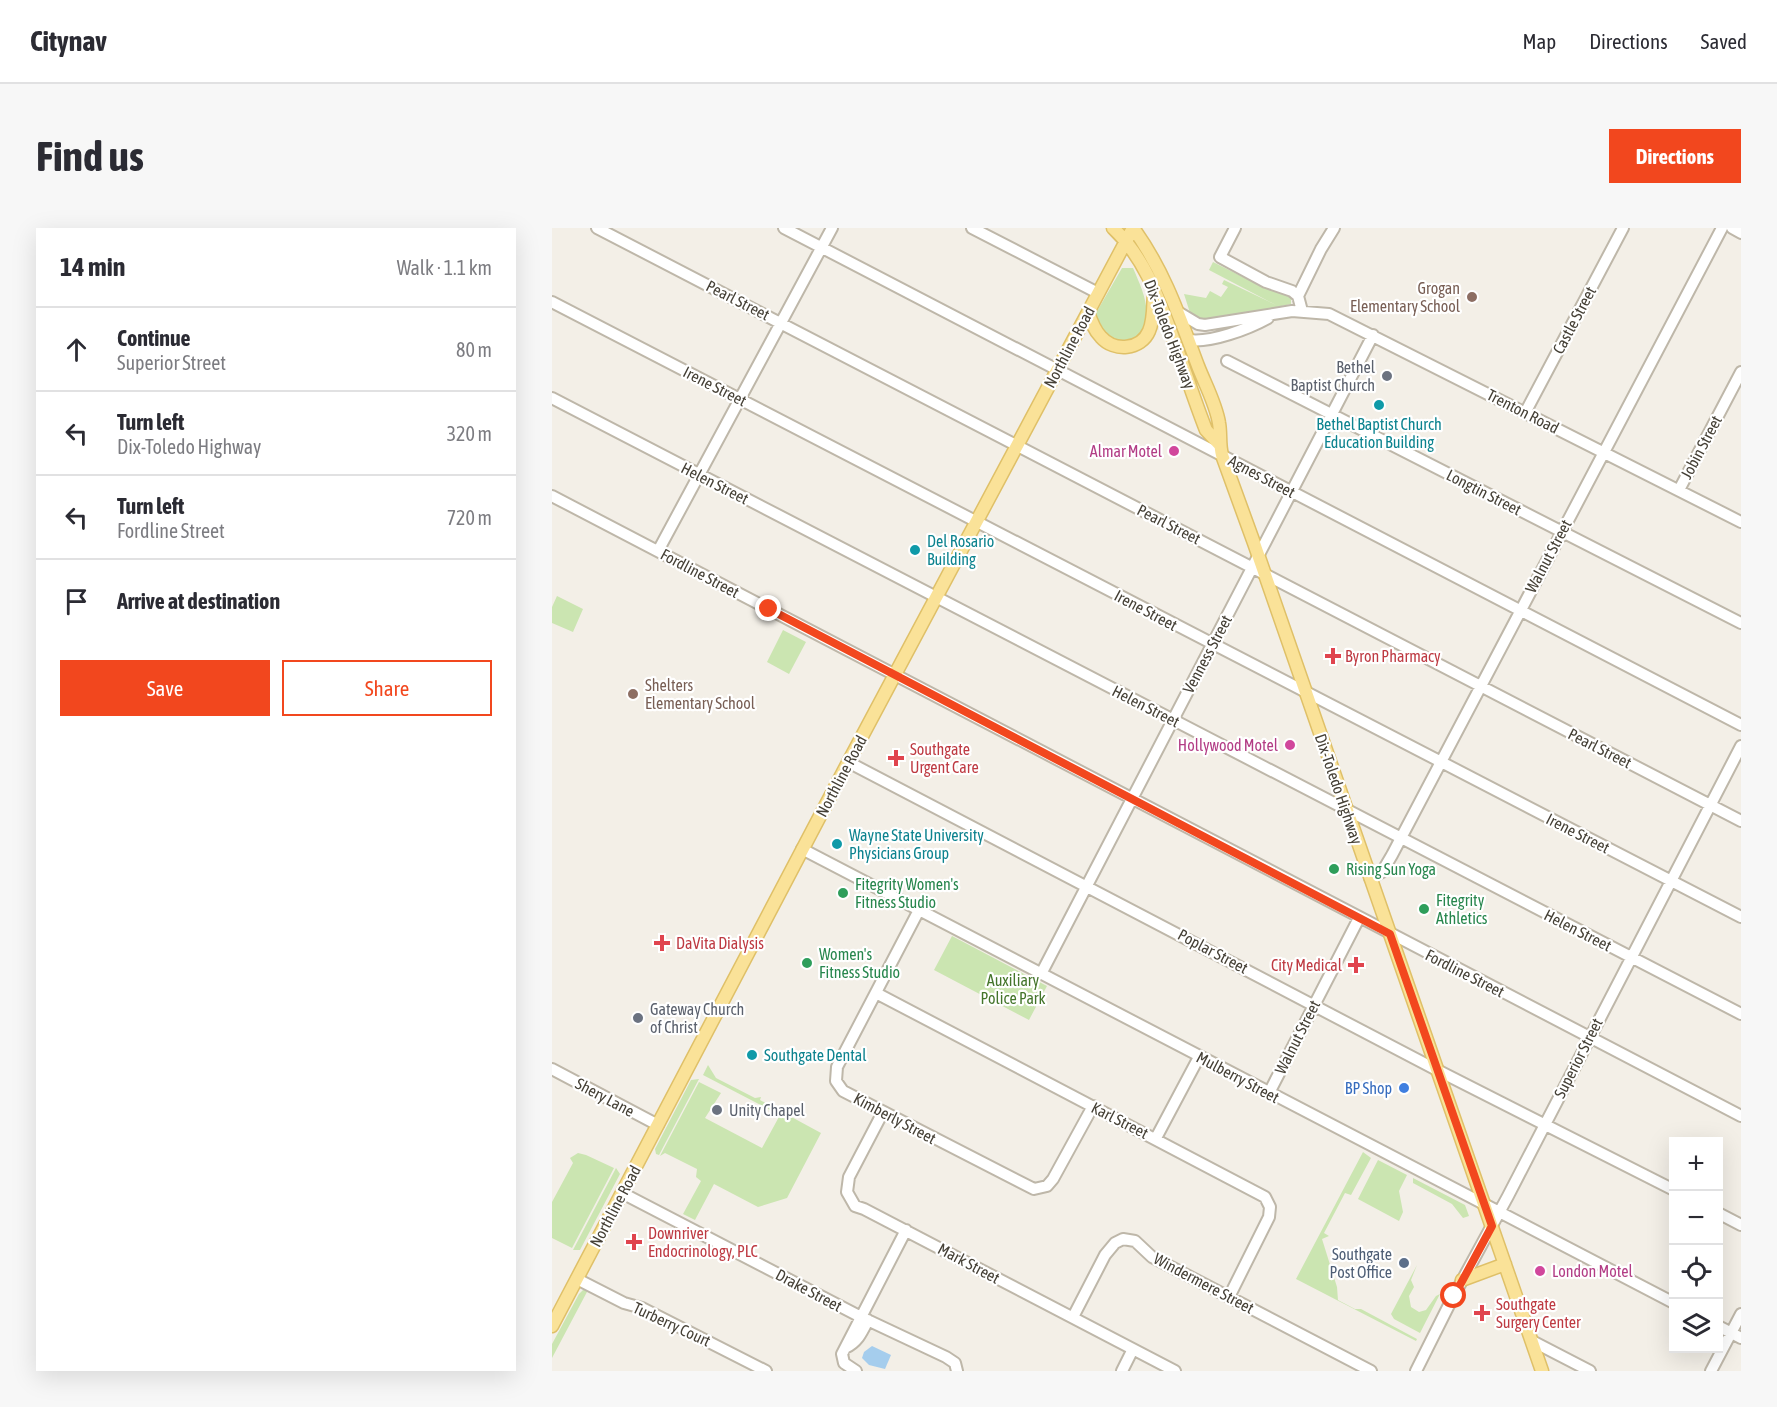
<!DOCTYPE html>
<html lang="en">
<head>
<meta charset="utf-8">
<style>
  :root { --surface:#fff; --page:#f7f7f7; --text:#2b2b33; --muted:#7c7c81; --line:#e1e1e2; --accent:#f2471e }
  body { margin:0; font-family:"Asap Condensed",sans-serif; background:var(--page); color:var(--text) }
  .controls { position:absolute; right:18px; bottom:18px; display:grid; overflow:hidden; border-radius:0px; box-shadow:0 6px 24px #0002 }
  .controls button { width:54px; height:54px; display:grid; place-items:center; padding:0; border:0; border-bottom:2px solid var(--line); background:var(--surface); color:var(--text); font:30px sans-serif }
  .stop { position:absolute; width:18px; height:18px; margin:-14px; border:4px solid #f2471e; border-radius:50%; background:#fff }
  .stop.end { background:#f2471e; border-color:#fff; box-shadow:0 2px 6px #0008 }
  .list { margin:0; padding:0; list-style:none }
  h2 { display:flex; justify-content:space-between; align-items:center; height:78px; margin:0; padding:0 24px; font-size:26px }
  h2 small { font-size:20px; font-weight:400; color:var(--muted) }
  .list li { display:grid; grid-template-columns:39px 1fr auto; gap:18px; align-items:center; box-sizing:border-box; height:84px; padding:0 24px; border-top:2px solid var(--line) }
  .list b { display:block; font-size:22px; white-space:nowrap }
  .list p { margin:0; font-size:20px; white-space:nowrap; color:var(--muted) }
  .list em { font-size:20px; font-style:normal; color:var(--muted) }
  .actions { display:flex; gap:12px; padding:18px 24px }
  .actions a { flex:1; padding:14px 0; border:2px solid var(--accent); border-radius:0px; text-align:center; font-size:21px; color:var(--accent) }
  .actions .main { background:var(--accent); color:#fff }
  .icon { flex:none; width:33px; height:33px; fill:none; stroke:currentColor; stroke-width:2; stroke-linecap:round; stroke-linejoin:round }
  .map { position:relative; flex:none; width:1189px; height:1143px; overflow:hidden; border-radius:0px }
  header { display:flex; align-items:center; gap:36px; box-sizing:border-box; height:84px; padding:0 30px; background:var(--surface); border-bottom:2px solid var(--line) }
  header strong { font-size:28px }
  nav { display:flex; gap:33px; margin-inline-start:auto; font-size:21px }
  .intro { display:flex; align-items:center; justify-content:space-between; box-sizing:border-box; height:144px; padding:0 36px }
  h1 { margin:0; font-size:42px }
  .button { padding:15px 27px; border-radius:0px; background:var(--accent); color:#fff; font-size:21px; font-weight:700 }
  main { display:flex; gap:36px; padding:0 36px }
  aside { flex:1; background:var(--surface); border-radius:0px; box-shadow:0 6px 24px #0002 }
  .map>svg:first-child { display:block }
  .green { fill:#cbe5b1 }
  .water { fill:#a5cded }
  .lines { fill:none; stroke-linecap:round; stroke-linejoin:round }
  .minor-casing { stroke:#beb7a9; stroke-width:14 }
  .major-casing { stroke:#dfc068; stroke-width:15 }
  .minor { stroke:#fff; stroke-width:10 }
  .major { stroke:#fae298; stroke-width:12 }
  .route { stroke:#f2471e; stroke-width:8 }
  .education-dot { fill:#8d6e63; stroke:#fff; stroke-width:2 }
  .worship-dot { fill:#6b7280; stroke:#fff; stroke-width:2 }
  .culture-dot { fill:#0f9aa8; stroke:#fff; stroke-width:2 }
  .hotel-dot { fill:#d1479c; stroke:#fff; stroke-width:2 }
  .health-dot { fill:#e0444e; stroke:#fff; stroke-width:2 }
  .leisure-dot { fill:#2e9e5b; stroke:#fff; stroke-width:2 }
  .shop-dot { fill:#3f7fe0; stroke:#fff; stroke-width:2 }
  .service-dot { fill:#5c6f8a; stroke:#fff; stroke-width:2 }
  .labels { text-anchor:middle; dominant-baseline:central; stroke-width:4.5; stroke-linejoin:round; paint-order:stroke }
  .education-label { font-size:16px; fill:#785e54; stroke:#fff; text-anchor:end }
  .street-label { font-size:16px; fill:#454036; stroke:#fff }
  .worship-label { font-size:16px; fill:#5b616d; stroke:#fff; text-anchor:start }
  .culture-label { font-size:16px; fill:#0d838f; stroke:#fff; text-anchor:start }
  .hotel-label { font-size:16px; fill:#b23c85; stroke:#fff; text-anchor:end }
  .health-label { font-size:16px; fill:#be3a42; stroke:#fff; text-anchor:start }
  .leisure-label { font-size:16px; fill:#27864d; stroke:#fff; text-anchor:start }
  .park-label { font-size:16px; fill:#44752b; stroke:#fff }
  .shop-label { font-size:16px; fill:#366cbe; stroke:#fff; text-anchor:end }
  .service-label { font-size:16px; fill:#4e5e75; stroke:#fff; text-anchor:end }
</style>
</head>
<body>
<header>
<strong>Citynav</strong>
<nav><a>Map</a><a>Directions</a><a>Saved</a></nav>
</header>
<div class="intro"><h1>Find us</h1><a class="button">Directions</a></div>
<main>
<aside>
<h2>14 min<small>Walk · 1.1 km</small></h2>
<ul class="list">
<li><svg class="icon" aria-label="ahead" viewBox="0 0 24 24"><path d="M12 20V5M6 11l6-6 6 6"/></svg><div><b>Continue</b><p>Superior Street</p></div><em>80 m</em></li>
<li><svg class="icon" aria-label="left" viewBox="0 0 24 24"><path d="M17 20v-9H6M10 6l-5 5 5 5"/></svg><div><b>Turn left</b><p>Dix-Toledo Highway</p></div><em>320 m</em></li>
<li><svg class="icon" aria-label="left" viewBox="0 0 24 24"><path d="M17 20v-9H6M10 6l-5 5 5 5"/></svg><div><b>Turn left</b><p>Fordline Street</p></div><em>720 m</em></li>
<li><svg class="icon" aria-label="arrive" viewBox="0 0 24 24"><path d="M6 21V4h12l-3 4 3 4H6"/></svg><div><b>Arrive at destination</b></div></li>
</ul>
<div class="actions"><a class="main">Save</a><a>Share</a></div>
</aside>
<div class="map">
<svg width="1189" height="1143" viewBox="0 0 1189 1143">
  <rect width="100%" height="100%" fill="#f3efe7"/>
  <path class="green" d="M661,34L709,58L739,68V76L661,93H651L639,88L632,66L654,70L658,63L669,69L676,59L670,56L672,52L724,77L657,42Z
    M570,40H581C591,63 605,92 583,112L562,116L543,94L544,85Z
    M5,368L31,381L21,404L0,395V379Z
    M231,402L254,414L237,446L215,434Z
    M400,708L495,758L477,792L382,742Z
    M156,837L164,850L203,870L209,869L208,872L269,905L235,970L206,979L162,956L143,992L131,986L149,953L144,949L145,941L113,925L108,928L147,854L169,865L153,890L210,920L228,887L151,847Z
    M147,851L107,927L104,926L103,921L139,852Z
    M811,924L819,930L799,967L793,965L772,1005L777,1008L770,1011L785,1059L786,1072L803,1081H809L865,1111L864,1113L744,1051Z
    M26,925L34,927L62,940L20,1020L0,1010V974L21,935L18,930Z
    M826,932L855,947L847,963L851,984L847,993L806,971Z
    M64,940L68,946L28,1022H21Z
    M861,950L913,977L917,988L911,990L900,976L861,955Z
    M865,1037L859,1052L862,1059L857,1068L859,1079L867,1084L874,1082L884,1068L888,1066L868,1105L842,1091L839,1086Z
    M31,1062H36L0,1130V1116L27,1066Z"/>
  <path class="water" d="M320,1118L339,1127L333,1141L317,1137L310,1130L312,1124Z"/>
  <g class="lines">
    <defs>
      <path id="minor" d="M45,0L1189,593
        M232,0L1189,497
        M420,0L546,65
        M683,0L668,29L714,54L740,63L746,68L750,83
        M1180,0L1189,5
        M746,68L769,21L782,0
        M0,74L1189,689
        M626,84L646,96L653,97L740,83L777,86L1189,294
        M637,112C659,115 696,101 716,90
        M675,133L1189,395
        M0,170L1189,786
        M973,185L1071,0
        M1127,262L1189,144
        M0,268L1189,888
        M106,323L280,0
        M296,534L885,842L1122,962
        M250,621L1122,1075
        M818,650L830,644L840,627L1170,0
        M367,682L285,839L284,853L291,863L482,961L495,958L501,951L541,878
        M489,746L821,107
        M324,765L713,969L718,979L717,989L677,1069
        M0,841L106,897
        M717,865L807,690
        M331,884L297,949L295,964L303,978L312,981L623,1143
        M604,910L647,829
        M70,965L309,1089L394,1129L403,1135L405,1143
        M1166,985L1189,997
        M25,1051L72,1075L90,1080L214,1143
        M521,1089L553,1027L563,1015L571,1011L583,1013L600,1029L819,1143
        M1166,1098L1189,1110
        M980,1113L1038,1143
        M293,1120C306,1114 310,1104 316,1092
        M304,1143L292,1135L290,1126L354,1002
        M570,1143L581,1121
        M864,1143L899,1073L956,968L1189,518
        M1159,1143L1189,1086"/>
      <path id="major" d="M561,0C595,32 608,75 624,118C634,146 643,174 654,202L667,216
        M581,0C612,42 628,90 646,138C653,156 664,176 667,195C669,206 667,216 670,227L702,315L990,1143
        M536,84C539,93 542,102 549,109C562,124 589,122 597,103C602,92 601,77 602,65
        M910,1052L953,1036
        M0,1098L299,529L581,0"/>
    </defs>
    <use href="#minor" class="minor-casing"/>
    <use href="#major" class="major-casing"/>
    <use href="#minor" class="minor"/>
    <use href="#major" class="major"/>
  </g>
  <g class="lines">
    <path class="route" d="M217,381L838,706L940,998L902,1068"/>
  </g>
  <g class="education-dot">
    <circle cx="920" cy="69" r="6"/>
    <circle cx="81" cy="466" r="6"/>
  </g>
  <g class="worship-dot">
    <circle cx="835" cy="148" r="6"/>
    <circle cx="86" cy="790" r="6"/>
    <circle cx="165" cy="882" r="6"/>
  </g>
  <g class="culture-dot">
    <circle cx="827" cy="177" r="6"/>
    <circle cx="363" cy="322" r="6"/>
    <circle cx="285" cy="616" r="6"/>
    <circle cx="200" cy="827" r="6"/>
  </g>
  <g class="hotel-dot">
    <circle cx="622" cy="223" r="6"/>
    <circle cx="738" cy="517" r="6"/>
    <circle cx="988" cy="1043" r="6"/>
  </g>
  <g class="health-dot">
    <path d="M778 419h6v6h6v6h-6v6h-6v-6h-6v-6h6z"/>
    <path d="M341 521h6v6h6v6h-6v6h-6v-6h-6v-6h6z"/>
    <path d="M107 706h6v6h6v6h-6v6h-6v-6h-6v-6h6z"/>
    <path d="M801 728h6v6h6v6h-6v6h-6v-6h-6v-6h6z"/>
    <path d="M79 1005h6v6h6v6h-6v6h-6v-6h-6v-6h6z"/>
    <path d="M927 1076h6v6h6v6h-6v6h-6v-6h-6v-6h6z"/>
  </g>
  <g class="leisure-dot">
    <circle cx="782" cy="641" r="6"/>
    <circle cx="291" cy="665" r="6"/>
    <circle cx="872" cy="681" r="6"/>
    <circle cx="255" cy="735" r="6"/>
  </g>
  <circle class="shop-dot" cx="852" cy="860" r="6"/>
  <circle class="service-dot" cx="852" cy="1035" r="6"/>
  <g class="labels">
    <g class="education-label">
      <text x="908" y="60">Grogan<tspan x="908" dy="18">Elementary School</tspan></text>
      <text x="93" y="457" text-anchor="start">Shelters<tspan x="93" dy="18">Elementary School</tspan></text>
    </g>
    <g class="street-label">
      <text transform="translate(186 72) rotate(27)">Pearl Street</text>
      <text transform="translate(1022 92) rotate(-62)">Castle Street</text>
      <text transform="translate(618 106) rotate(69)">Dix-Toledo Highway</text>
      <text transform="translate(517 119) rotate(-62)">Northline Road</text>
      <text transform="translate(163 158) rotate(27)">Irene Street</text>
      <text transform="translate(971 183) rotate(27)">Trenton Road</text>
      <text transform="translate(1149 219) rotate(-62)">Jobin Street</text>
      <text transform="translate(710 248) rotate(28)">Agnes Street</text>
      <text transform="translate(163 255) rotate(27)">Helen Street</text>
      <text transform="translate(932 264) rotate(27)">Longtin Street</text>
      <text transform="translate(617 296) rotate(27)">Pearl Street</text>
      <text transform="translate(996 328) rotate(-62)">Walnut Street</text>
      <text transform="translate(148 345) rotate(28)">Fordline Street</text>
      <text transform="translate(594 382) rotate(28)">Irene Street</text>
      <text transform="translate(655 426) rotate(-62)">Venness Street</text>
      <text transform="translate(594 478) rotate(27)">Helen Street</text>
      <text transform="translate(1048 520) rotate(27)">Pearl Street</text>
      <text transform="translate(289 548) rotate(-62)">Northline Road</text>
      <text transform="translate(787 561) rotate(71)">Dix-Toledo Highway</text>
      <text transform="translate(1026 605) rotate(27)">Irene Street</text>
      <text transform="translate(1026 702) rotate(27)">Helen Street</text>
      <text transform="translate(661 723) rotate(28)">Poplar Street</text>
      <text transform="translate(913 745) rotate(27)">Fordline Street</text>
      <text transform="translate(745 809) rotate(-63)">Walnut Street</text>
      <text transform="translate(1026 830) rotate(-63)">Superior Street</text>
      <text transform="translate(686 849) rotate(28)">Mulberry Street</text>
      <text transform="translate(53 869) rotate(28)">Shery Lane</text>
      <text transform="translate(343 890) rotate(28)">Kimberly Street</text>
      <text transform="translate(568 892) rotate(27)">Karl Street</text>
      <text transform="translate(63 978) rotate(-62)">Northline Road</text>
      <text transform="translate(417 1035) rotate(28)">Mark Street</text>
      <text transform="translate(652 1055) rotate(28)">Windermere Street</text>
      <text transform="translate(257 1062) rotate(28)">Drake Street</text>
      <text transform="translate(120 1096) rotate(25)">Turberry Court</text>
    </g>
    <g class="worship-label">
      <text x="823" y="139" text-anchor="end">Bethel<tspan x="823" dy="18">Baptist Church</tspan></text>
      <text x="98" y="781">Gateway Church<tspan x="98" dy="18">of Christ</tspan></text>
      <text x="177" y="882">Unity Chapel</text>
    </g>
    <g class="culture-label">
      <text x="827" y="196" text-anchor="middle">Bethel Baptist Church<tspan x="827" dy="18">Education Building</tspan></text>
      <text x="375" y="313">Del Rosario<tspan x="375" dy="18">Building</tspan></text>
      <text x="297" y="607">Wayne State University<tspan x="297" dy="18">Physicians Group</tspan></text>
      <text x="212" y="827">Southgate Dental</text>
    </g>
    <g class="hotel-label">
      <text x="610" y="223">Almar Motel</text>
      <text x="726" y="517">Hollywood Motel</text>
      <text x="1000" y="1043" text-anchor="start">London Motel</text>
    </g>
    <g class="health-label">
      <text x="793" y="428">Byron Pharmacy</text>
      <text x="358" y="521">Southgate<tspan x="358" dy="18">Urgent Care</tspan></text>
      <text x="124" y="715">DaVita Dialysis</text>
      <text x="790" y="737" text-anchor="end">City Medical</text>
      <text x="96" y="1005">Downriver<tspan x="96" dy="18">Endocrinology, PLC</tspan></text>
      <text x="944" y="1076">Southgate<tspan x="944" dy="18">Surgery Center</tspan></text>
    </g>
    <g class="leisure-label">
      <text x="794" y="641">Rising Sun Yoga</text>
      <text x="303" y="656">Fitegrity Women's<tspan x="303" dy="18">Fitness Studio</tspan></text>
      <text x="884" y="672">Fitegrity<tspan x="884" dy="18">Athletics</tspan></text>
      <text x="267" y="726">Women's<tspan x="267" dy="18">Fitness Studio</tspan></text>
    </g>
    <g class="park-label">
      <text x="461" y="752">Auxiliary<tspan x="461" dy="18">Police Park</tspan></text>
    </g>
    <g class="shop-label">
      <text x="840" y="860">BP Shop</text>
    </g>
    <g class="service-label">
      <text x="840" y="1026">Southgate<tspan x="840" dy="18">Post Office</tspan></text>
    </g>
  </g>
</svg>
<div class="controls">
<button>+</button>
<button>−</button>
<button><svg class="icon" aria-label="locate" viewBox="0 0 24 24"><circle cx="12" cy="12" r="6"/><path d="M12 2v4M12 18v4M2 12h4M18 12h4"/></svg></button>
<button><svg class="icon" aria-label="layers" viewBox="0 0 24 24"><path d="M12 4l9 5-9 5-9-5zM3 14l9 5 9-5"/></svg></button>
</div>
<div class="stop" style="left:902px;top:1068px"></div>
<div class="stop end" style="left:217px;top:381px"></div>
</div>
</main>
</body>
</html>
